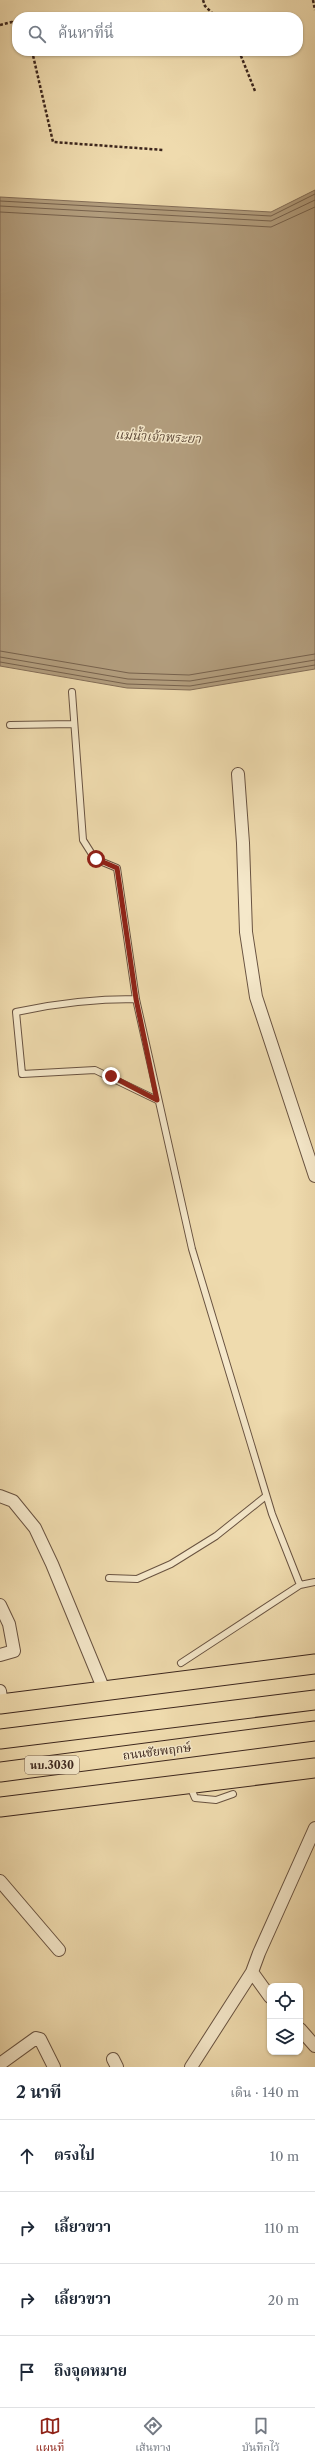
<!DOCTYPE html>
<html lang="th">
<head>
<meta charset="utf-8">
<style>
  :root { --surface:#fff; --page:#f2f2f3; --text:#1f2937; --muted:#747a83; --line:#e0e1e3; --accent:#8f2418 }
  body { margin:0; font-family:"Libre Caslon Text","Noto Serif Thai",serif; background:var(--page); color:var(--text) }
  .controls { position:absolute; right:12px; bottom:12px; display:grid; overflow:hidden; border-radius:8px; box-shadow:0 1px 3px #0004 }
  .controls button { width:36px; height:36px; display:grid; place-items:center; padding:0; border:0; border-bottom:1px solid var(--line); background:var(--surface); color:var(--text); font:20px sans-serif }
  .stop { position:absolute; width:12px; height:12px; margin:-9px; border:3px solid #8f2418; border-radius:50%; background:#fff }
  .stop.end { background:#8f2418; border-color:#fff; box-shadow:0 1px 4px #0008 }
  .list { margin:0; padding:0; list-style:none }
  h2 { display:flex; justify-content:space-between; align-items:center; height:52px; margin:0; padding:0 16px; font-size:17px }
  h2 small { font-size:13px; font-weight:400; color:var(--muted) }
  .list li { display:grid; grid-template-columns:26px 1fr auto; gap:12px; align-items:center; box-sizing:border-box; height:72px; padding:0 16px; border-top:1px solid var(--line) }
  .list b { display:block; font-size:15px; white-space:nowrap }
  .list em { font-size:13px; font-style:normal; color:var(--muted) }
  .icon { flex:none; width:22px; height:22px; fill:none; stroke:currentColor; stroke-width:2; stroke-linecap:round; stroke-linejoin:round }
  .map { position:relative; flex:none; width:315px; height:2067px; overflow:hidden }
  .search { position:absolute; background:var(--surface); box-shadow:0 1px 3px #0004; left:12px; right:12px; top:12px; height:44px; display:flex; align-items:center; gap:10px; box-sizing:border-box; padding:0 14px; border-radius:16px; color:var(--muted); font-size:15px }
  .sheet { height:340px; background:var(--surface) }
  nav { display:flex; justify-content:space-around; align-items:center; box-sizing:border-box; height:56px; border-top:1px solid var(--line); background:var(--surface); font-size:11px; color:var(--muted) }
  nav a { display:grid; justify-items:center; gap:2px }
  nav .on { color:var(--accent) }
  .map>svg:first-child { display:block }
  .water { fill:#b29d7d; stroke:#836d57 }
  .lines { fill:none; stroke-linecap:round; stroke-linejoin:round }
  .shore { stroke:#77624d; stroke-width:1 }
  .lane-casing { stroke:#695341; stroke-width:8 }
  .street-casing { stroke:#695341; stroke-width:14 }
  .primary-casing { stroke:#3c261d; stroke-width:21 }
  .path { stroke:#3c261d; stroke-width:2.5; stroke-dasharray:3 2; stroke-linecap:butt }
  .lane { stroke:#f5e8ca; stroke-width:6 }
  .street { stroke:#f5e8ca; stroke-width:12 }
  .primary { stroke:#efdbae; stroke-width:19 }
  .route { stroke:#8f2418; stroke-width:5 }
  .labels { text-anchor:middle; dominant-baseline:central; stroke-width:3; stroke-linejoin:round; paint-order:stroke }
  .shield { fill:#f5e8ca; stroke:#746051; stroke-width:1 }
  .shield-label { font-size:11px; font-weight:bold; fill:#3c261d }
  .street-label { font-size:12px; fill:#3c261d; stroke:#f5e8ca }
  .water-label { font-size:13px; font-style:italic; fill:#5f4a3a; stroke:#f5e8ca }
</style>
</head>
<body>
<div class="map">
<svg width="315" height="2067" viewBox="0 0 315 2067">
  <rect width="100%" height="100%" fill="#efdbae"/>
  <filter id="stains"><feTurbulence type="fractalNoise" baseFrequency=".005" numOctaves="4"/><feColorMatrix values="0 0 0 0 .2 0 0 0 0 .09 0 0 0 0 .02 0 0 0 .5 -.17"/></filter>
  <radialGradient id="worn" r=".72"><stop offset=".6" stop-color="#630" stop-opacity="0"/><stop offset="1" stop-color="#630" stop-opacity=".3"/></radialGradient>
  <path class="water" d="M315,190V669L190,690L127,688L0,666V197L271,212Z"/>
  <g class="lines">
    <path class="shore" d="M0,201L271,216L315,194
      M0,206L271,221L315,200
      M0,212L271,227L315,207
      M0,651L129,673L189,675L315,654
      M0,657L128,679L190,681L315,660
      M0,662L127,684L190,686L315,665"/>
    <defs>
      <path id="lane" d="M72,692L83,840L95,859L117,868L136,999L192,1249L272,1514L300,1585L315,1582
        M10,725L74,724
        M136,999C94,999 56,1003 16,1012L22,1074L95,1070L157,1100
        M109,1578L137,1579L171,1564L216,1536L266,1496
        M181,1663L300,1585
        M190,1786L195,1798L216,1800L233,1794"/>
      <path id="street" d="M238,774L243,843L246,932L256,997L315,1176
        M0,1496L13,1501L35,1528L52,1564L104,1690
        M0,1605L9,1624L14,1651L0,1655
        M0,1691L2,1704
        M0,1881L59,1950
        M252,1972L270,1997
        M300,2029L315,2046
        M113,2059L117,2067
        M0,2064L36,2038L40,2039L54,2067
        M191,2067L252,1972L259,1953L315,1828"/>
      <path id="primary" d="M0,1704L315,1664
        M0,1739L315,1700
        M0,1772L315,1731
        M0,1807L315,1768"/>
    </defs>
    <use href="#lane" class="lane-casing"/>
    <use href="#street" class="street-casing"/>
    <use href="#primary" class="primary-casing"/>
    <path class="path" d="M203,0L205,6L216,17
      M313,0L315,10
      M0,25L12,22L17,27
      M32,51L53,142L164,150
      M239,51L255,91"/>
    <use href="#lane" class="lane"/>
    <use href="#street" class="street"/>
    <use href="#primary" class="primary"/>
  </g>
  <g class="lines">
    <path class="route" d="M96,859L117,868L136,999L157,1100L111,1076"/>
  </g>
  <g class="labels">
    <rect class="shield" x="25" y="1756" width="54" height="18" rx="3"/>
    <g class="shield-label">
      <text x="52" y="1765">นบ.3030</text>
    </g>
    <g class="street-label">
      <text transform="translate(157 1751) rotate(-7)">ถนนชัยพฤกษ์</text>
    </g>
    <g class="water-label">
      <text transform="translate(158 436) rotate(3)">แม่น้ำเจ้าพระยา</text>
    </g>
  </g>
  <rect width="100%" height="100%" filter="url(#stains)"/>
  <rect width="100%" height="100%" fill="url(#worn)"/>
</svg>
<div class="controls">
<button><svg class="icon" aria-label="locate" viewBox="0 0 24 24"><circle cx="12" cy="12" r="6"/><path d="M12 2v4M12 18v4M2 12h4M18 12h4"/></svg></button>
<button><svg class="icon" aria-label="layers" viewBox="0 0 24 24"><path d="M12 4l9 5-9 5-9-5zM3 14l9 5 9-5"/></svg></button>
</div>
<div class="stop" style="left:96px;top:859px"></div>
<div class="stop end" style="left:111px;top:1076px"></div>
<div class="search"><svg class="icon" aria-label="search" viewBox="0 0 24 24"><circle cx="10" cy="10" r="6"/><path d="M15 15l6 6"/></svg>ค้นหาที่นี่</div>
</div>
<section class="sheet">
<h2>2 นาที<small>เดิน · 140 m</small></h2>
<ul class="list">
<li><svg class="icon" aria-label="ahead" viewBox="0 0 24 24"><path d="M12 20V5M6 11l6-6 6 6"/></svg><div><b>ตรงไป</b></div><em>10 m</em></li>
<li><svg class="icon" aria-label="right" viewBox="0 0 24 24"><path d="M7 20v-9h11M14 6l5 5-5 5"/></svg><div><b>เลี้ยวขวา</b></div><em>110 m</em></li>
<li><svg class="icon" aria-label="right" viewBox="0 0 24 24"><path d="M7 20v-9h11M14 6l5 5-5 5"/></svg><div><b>เลี้ยวขวา</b></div><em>20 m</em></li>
<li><svg class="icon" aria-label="arrive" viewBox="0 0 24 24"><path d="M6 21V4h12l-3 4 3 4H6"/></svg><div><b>ถึงจุดหมาย</b></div></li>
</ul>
</section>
<nav>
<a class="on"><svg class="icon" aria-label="map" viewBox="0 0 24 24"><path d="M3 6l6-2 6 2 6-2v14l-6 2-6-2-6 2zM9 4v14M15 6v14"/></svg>แผนที่</a>
<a><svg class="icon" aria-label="directions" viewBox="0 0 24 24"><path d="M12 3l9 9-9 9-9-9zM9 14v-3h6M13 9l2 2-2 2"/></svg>เส้นทาง</a>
<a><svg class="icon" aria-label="saved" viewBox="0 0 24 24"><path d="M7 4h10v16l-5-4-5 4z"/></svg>บันทึกไว้</a>
</nav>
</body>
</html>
